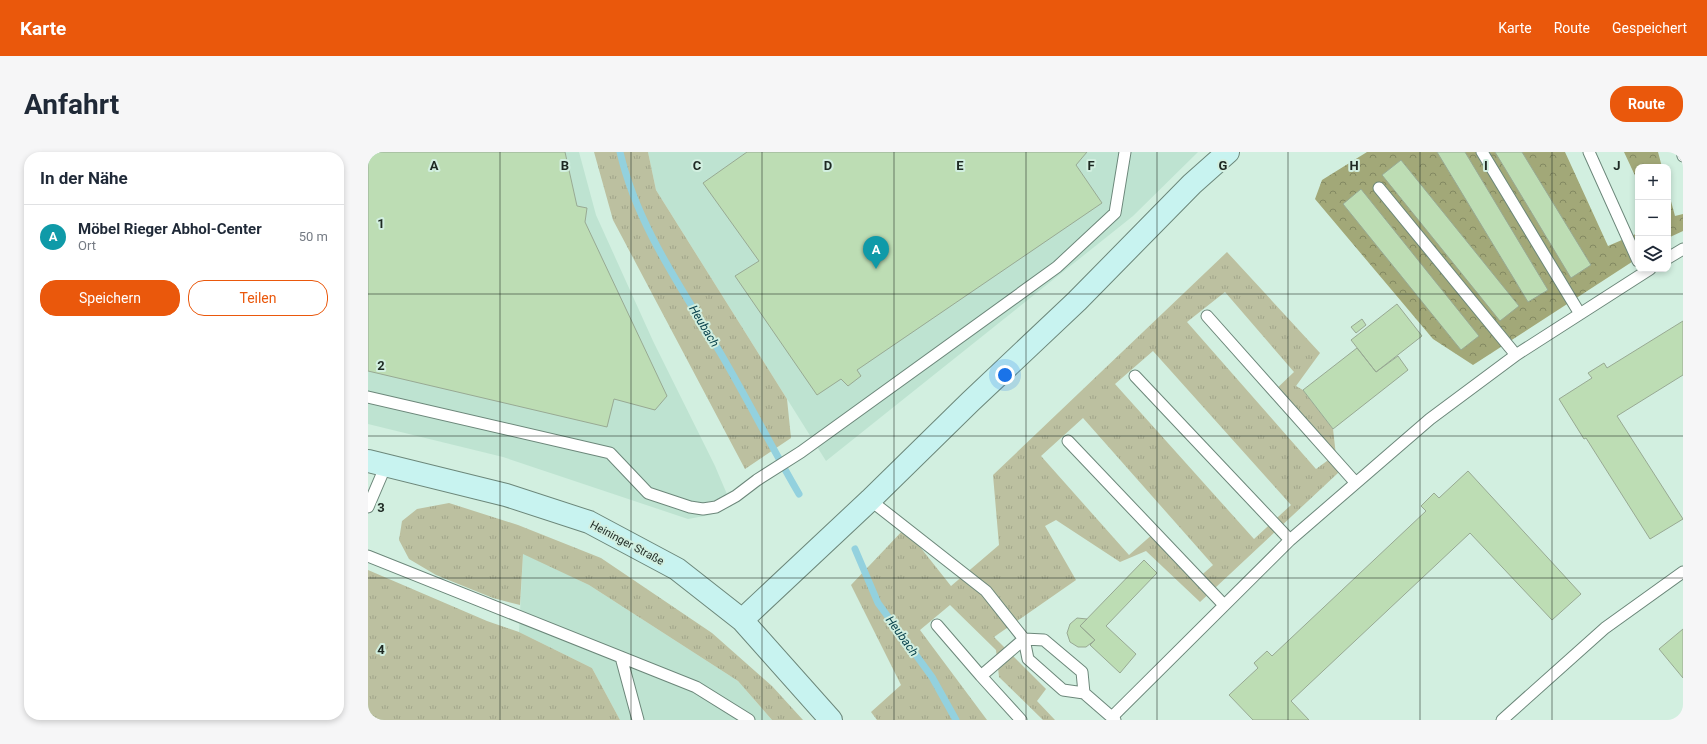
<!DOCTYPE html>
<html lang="de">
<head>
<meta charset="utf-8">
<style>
  :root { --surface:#fff; --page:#f6f6f7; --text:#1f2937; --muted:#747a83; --line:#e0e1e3; --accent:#ea580c }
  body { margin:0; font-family:Roboto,sans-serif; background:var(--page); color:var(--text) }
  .controls { position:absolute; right:12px; top:12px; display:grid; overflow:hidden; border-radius:8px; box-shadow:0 2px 6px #0003 }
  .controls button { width:36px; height:36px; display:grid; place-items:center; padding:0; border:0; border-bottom:1px solid var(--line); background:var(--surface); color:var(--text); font:20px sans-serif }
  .you { position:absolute; left:637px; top:223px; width:14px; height:14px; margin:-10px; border:3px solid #fff; border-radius:50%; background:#1a73e8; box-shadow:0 0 0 6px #1a73e833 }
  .badge { display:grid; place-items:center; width:26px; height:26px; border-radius:50%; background:var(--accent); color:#fff; font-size:13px; font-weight:700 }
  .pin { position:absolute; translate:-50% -33px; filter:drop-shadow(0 1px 2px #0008) }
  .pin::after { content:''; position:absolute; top:21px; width:14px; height:12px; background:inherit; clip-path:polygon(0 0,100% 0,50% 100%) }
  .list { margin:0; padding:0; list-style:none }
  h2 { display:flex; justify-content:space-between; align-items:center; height:52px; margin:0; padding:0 16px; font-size:17px }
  h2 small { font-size:13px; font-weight:400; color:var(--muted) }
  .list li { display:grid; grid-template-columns:26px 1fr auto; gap:12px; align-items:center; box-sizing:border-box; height:64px; padding:0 16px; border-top:1px solid var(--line) }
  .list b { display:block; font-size:15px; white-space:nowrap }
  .list p { margin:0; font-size:13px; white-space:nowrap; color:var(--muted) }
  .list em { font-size:13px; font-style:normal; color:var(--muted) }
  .actions { display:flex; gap:8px; padding:12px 16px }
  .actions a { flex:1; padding:9px 0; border:1px solid var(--accent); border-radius:16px; text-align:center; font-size:14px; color:var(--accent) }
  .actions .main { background:var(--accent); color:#fff }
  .icon { flex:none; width:22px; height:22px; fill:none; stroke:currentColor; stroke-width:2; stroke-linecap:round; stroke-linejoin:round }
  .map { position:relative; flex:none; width:1315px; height:568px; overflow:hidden; border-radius:16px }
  header { display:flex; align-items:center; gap:24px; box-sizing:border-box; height:56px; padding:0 20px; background:var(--accent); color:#fff }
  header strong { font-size:19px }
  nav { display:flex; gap:22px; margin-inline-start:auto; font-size:14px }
  .intro { display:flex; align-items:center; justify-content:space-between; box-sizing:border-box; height:96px; padding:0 24px }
  h1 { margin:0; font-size:28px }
  .button { padding:10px 18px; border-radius:16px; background:var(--accent); color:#fff; font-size:14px; font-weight:700 }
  main { display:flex; gap:24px; padding:0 24px }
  aside { flex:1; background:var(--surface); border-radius:16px; box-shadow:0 2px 6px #0003 }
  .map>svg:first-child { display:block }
  .built { fill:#bee3d1 }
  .grass { fill:url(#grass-tufts); fill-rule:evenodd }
  .forest { fill:url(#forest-crowns) }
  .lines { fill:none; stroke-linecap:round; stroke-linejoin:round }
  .stream { stroke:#93d1de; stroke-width:7 }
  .building { fill:#bdddb4; stroke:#98a993 }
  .service-casing { stroke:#6c877a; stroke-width:13 }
  .secondary-casing { stroke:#6c877a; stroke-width:24 }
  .service { stroke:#fff; stroke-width:11 }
  .secondary { stroke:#c8f3f0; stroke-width:22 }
  .grid { fill:none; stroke:#1e2923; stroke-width:1; stroke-opacity:0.55 }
  .labels { text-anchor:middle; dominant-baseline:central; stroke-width:4; stroke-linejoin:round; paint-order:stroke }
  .street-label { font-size:11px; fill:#1e2923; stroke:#d2efe0 }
  .water-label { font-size:12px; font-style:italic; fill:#0c454f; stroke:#d2efe0 }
  .grid-label { font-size:13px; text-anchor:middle; font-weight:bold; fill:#1e2923; stroke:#d2efe0; stroke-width:4; stroke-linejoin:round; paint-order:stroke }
</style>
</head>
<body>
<header>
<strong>Karte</strong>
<nav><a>Karte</a><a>Route</a><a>Gespeichert</a></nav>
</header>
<div class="intro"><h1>Anfahrt</h1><a class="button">Route</a></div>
<main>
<aside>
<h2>In der Nähe<small></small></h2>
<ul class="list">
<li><span class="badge" style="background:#0f9aa8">A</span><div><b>Möbel Rieger Abhol-Center</b><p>Ort</p></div><em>50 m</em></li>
</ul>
<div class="actions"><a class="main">Speichern</a><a>Teilen</a></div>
</aside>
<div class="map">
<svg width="1315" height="568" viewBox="0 0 1315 568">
  <defs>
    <pattern id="grass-tufts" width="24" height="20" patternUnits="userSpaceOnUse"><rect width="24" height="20" fill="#bcc0a0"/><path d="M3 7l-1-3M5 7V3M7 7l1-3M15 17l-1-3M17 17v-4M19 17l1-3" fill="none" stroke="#a1a58a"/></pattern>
    <pattern id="forest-crowns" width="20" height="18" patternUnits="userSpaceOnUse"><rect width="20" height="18" fill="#a2a878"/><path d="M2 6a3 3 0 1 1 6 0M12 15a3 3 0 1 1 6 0" fill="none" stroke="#838962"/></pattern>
  </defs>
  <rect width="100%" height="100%" fill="#d2efe0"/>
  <path class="built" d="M0,0H211L228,63L285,189L347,314L364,354L342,363L320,367L135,305L0,272Z
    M280,0H830L765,64L458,309L288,38Z
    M155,401L221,433L370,529L404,568H252L224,516L151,480Z"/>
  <path class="grass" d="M226,0H280L288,38L419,247L423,286L377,317L245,68Z
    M859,100L952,201L928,234L935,238L965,277L970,321L832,450L778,399L752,410L688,368L677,374L708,428L626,485L678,537L669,549L687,568H675L631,525L628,498L582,453L552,478L619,568H509L503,560L533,533L483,433L537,376L583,434L631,393L625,323ZM857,140L926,220L904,241L963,306L948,317L819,170ZM785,199L923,353L886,387L747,232ZM715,266L845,413L828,428L786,381L761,403L673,304Z
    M81,351L150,373L233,406L344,481L404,534L435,568H404L370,529L221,433L155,402L152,453L125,446L68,423L41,407L31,388L34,369L49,357Z
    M0,418L119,469L151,480L224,516L252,568H0Z"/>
  <path class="forest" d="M999,0H1197L1240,94L1270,81V106L1105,213L1065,187L947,47L954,28Z
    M1256,0H1290L1294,15H1270V30Z
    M1300,38L1307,64L1315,62V79L1300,86Z"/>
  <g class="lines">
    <path class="stream" d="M252,0C269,74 315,138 353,202C380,248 404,296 431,342
      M487,397L510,451L564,525L588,568"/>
  </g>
  <path class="building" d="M0,0H197L209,54L219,56L217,70L299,244L287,258L246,247L239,275L0,219Z
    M379,0H719L708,13L734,51L489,218L493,224L480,234L473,227L449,243L367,124L391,109L335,31Z
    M1069,0H1097L1180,138L1160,150Z
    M1127,0H1154L1223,113L1203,126Z
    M1033,8L1151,154L1132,169L1014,23Z
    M993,37L1111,184L1093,198L975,52Z
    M1029,152L1054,184L1008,220L983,188Z
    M994,167L998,173L988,181L983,175Z
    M1315,169V223L1249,264L1315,367L1282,387L1218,286L1216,287L1191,247L1224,226L1220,221L1236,211L1239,216Z
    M989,196L1008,220L1030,204L1040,218L965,277L935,238Z
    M1100,319L1213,442L1184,468L1102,381L923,549L941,568H885L861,543L890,516L886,511L899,499L904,504L1058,359L1053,354L1066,341L1071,346Z
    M776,408L789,421L738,474L768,502L752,521L722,493L727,488L712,474Z
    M709,466L719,467L712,474L727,488L718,495H710L702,490L699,481L702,472Z
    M1315,477V526L1291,497Z"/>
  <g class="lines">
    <defs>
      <path id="service" d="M1114,0L1212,162
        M1221,0L1270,109
        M1314,0L1315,4
        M1011,36L1148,203
        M1300,106L1315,97
        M839,164L987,330
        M767,224L922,388
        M0,245L242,301L280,341L322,355L335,357L348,355L368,344L389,328L433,300L689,115L747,61L757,0
        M700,289L856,453
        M502,348L618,439L656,487L660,507L695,538L716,541L747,568
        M0,355L18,313
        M0,404L328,535L381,568
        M569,473L613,524L656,487L676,488L714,520L716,541
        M253,505L270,568
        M613,524L653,568
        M744,565L922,388L1062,267L1148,203L1282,117
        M1134,568L1237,476L1315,420"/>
      <path id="secondary" d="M0,309L138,343L221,370L309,417L374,468L463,568
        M374,468L502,348L602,250L709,149L824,32L860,0"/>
    </defs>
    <use href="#service" class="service-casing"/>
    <use href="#secondary" class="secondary-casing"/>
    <use href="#service" class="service"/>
    <use href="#secondary" class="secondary"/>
  </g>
  <path class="grid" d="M132,0V568M263,0V568M394,0V568M526,0V568M658,0V568M789,0V568M920,0V568M1052,0V568M1184,0V568M0,142H1315M0,284H1315M0,426H1315"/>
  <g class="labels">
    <g class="street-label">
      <text transform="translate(259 391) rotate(28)">Heininger Straße</text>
    </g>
    <g class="water-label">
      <text transform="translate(336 174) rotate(59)">Heubach</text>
      <text transform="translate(534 484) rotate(54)">Heubach</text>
    </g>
  </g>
  <g class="grid-label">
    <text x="66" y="18">A</text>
    <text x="197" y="18">B</text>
    <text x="329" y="18">C</text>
    <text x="460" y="18">D</text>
    <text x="592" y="18">E</text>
    <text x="723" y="18">F</text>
    <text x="855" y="18">G</text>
    <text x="986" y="18">H</text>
    <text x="1118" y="18">I</text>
    <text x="1249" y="18">J</text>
    <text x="13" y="76">1</text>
    <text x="13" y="218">2</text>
    <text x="13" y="360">3</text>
    <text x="13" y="502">4</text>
  </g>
</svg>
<div class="controls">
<button>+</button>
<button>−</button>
<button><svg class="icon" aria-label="layers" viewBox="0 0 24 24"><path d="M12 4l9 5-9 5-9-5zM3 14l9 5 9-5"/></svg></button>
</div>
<div class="you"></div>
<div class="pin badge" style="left:508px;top:117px;background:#0f9aa8">A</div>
</div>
</main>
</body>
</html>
